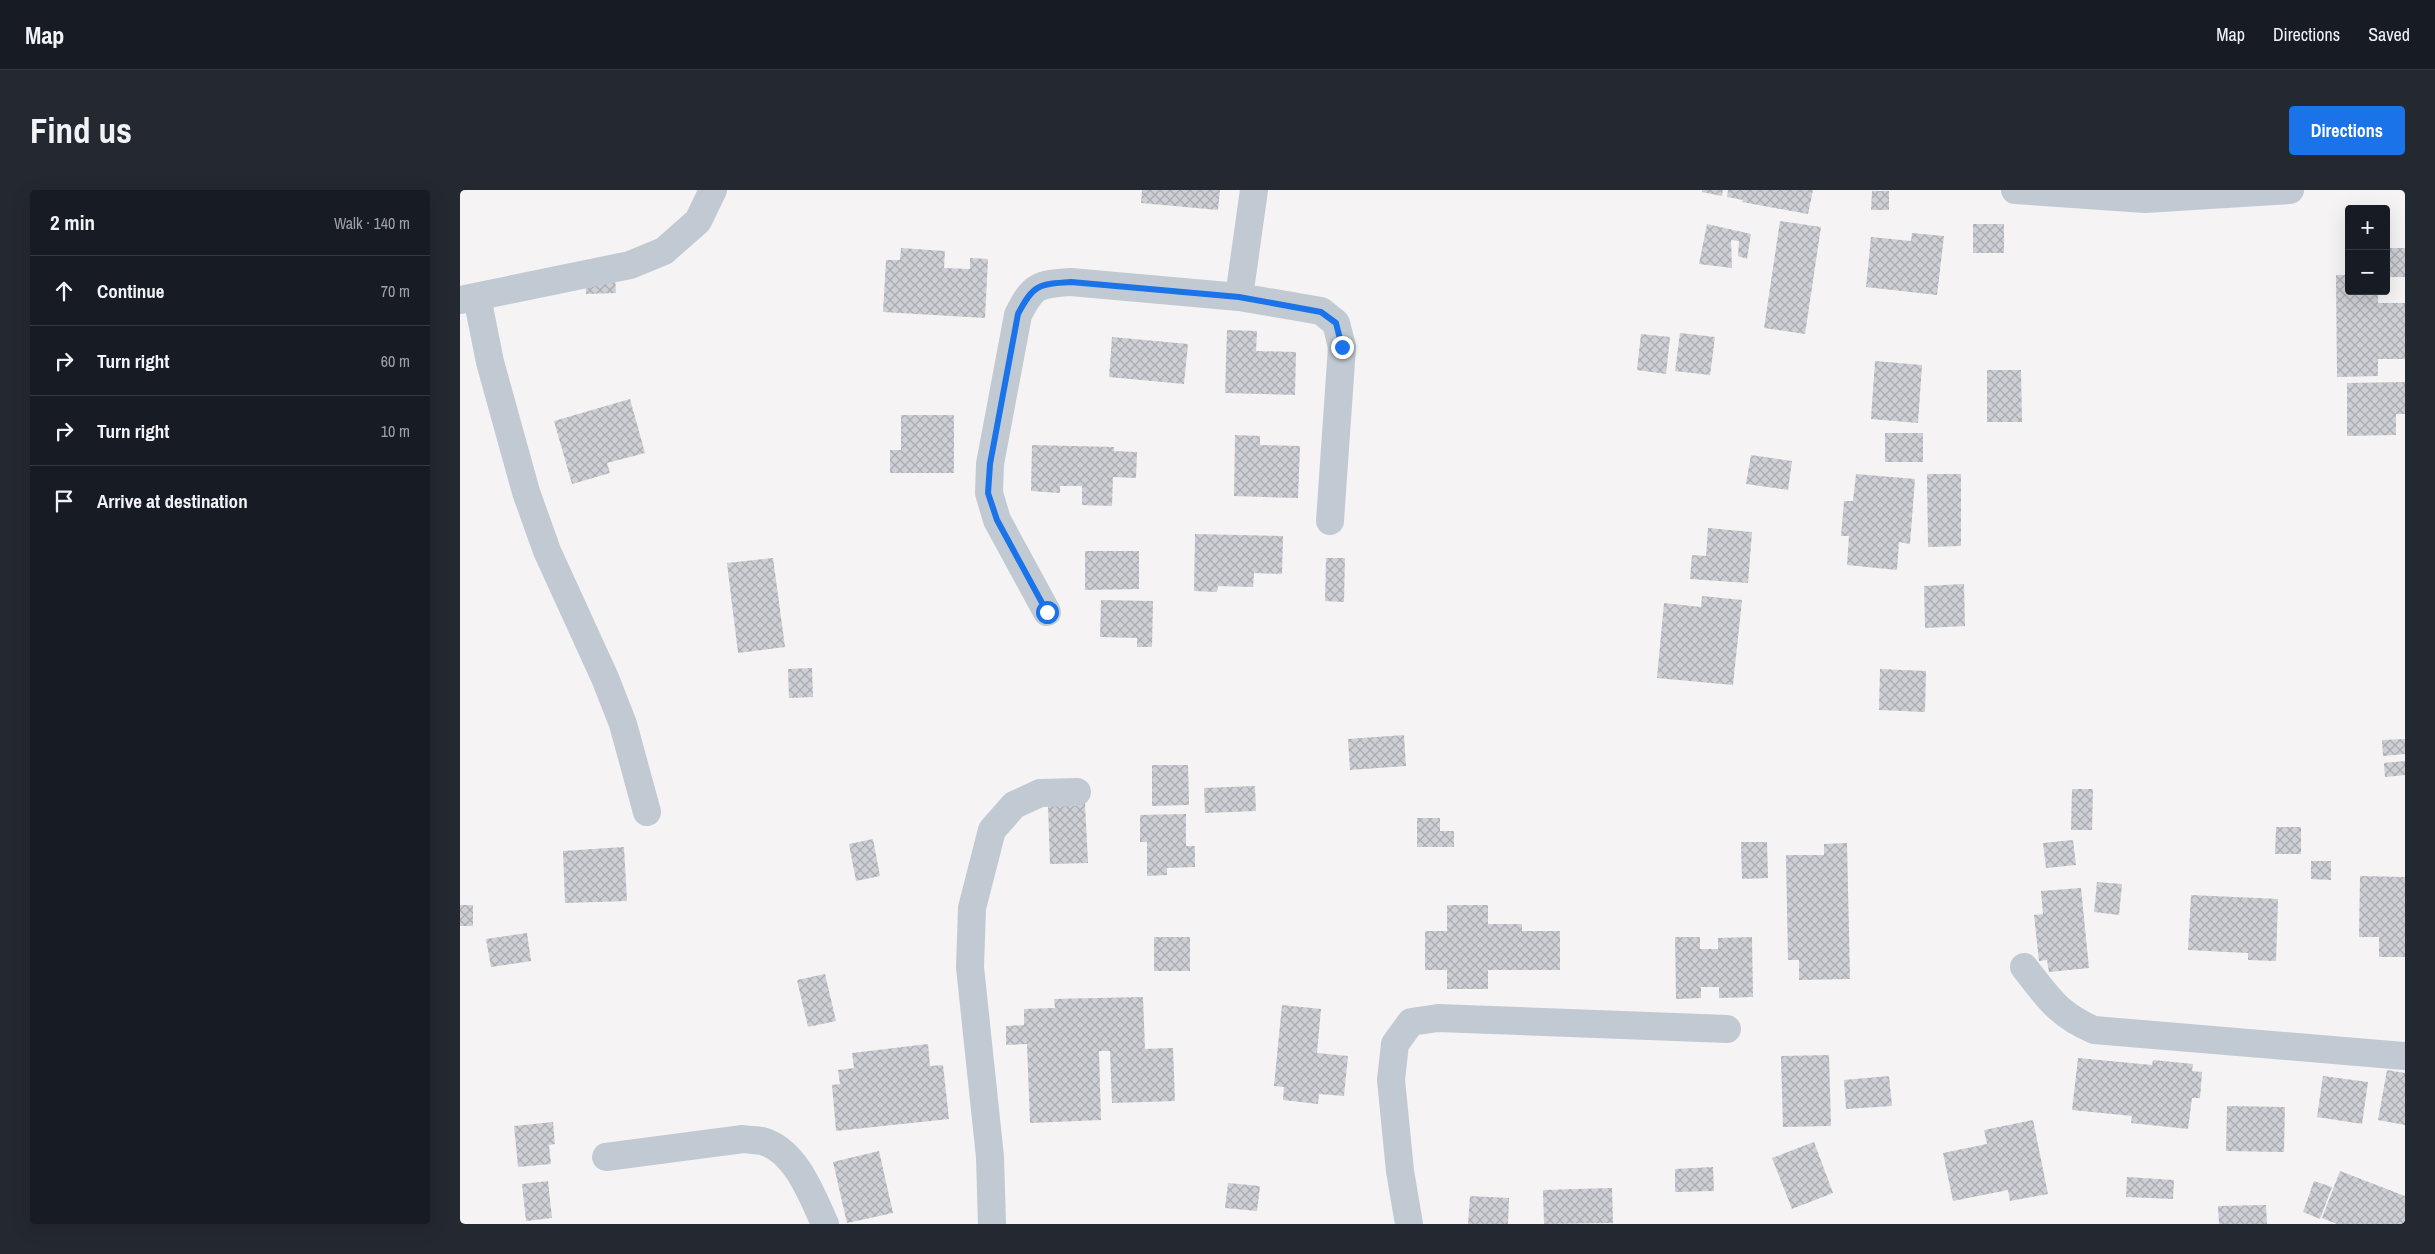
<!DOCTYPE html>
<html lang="en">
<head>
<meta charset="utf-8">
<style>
  :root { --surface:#171b24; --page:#242831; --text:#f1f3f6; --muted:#9ea1a6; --line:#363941; --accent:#1a73e8 }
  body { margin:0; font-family:"Archivo Narrow",sans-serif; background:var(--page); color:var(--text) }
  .controls { position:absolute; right:15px; top:15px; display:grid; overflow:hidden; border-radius:5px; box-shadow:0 5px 20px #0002 }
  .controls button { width:45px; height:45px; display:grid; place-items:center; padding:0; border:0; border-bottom:1px solid var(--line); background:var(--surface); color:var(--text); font:25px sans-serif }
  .stop { position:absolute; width:15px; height:15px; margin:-11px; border:4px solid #1a73e8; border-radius:50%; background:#fff }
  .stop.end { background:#1a73e8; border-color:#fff; box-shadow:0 1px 5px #0008 }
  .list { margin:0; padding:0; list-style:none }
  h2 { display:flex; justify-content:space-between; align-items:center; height:65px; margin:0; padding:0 20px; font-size:21px }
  h2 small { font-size:16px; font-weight:400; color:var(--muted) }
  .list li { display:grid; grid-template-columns:32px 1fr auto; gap:15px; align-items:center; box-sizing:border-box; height:70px; padding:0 20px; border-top:1px solid var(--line) }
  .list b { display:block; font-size:19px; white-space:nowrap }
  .list em { font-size:16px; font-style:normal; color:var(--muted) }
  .icon { flex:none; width:28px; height:28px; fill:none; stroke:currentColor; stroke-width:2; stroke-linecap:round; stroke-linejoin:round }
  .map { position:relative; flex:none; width:1945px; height:1034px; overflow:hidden; border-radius:5px }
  header { display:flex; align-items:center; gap:30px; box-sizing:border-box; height:70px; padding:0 25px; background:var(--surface); border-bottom:1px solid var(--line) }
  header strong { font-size:24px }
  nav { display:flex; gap:28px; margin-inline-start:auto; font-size:18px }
  .intro { display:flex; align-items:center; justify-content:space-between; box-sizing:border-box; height:120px; padding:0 30px }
  h1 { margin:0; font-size:35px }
  .button { padding:12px 22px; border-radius:5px; background:var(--accent); color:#fff; font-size:18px; font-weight:700 }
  main { display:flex; gap:30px; padding:0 30px }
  aside { flex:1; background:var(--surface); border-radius:5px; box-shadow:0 5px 20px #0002 }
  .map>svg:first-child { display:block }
  .building { fill:url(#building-cross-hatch) }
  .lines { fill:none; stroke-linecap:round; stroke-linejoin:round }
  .minor { stroke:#c1cad2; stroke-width:28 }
  .route { stroke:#1a73e8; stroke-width:6 }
</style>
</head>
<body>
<header>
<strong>Map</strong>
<nav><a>Map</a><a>Directions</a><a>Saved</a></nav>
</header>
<div class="intro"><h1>Find us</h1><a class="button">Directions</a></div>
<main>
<aside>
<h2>2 min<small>Walk · 140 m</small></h2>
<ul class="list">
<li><svg class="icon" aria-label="ahead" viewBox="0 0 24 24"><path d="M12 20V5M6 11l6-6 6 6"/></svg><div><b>Continue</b></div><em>70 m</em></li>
<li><svg class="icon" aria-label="right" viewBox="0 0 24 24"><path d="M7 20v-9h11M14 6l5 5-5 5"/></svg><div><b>Turn right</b></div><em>60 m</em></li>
<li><svg class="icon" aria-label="right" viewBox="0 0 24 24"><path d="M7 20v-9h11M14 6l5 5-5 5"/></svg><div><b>Turn right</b></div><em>10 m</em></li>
<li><svg class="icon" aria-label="arrive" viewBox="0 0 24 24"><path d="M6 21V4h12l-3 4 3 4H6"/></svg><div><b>Arrive at destination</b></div></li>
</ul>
</aside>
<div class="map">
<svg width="1945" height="1034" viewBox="0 0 1945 1034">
  <defs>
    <pattern id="building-cross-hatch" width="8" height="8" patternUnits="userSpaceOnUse" patternTransform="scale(1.25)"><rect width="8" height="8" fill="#cdcfd5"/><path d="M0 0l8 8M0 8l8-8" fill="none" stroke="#a8abb0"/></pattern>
  </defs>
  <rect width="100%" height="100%" fill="#f5f3f3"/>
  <path class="building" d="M682,0H760L758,20L681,13Z
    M1242,0H1263L1262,6L1242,2Z
    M1268,0H1353L1348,24L1282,12L1283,10L1267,7Z
    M1412,1H1429V20H1411Z
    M1320,31L1361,37L1345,144L1304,138Z
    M1247,34L1291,44L1287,69L1278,66L1279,51L1271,50L1272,78L1239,74Z
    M1513,34H1544V63H1513Z
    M1886,34H1889V101H1918V113H1945V169H1918V186L1877,187L1876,85H1887Z
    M1452,43L1484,46L1477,105L1406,97L1411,47L1451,51Z
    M441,58L485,61L484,78L510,79V68L528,69L525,128L423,122L426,70H440Z
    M1926,58H1945V87H1926Z
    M155,88L156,103L126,104L125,89Z
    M767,140L797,141L796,161L836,162L835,205L765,203Z
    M1220,143L1255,147L1250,185L1215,181Z
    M1181,144L1210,147L1206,184L1177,180Z
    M652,147L728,154L724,194L649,187Z
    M1415,171L1462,175L1458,233L1411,229Z
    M1527,180H1561L1562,232H1527Z
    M1945,192V224H1936V245L1887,246V193Z
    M170,209L185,263L147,273L150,283L112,294L94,231Z
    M441,225H494V283H430V260H441Z
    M1425,243H1463V272H1425Z
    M775,245L800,246V255L840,256L838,308L774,306Z
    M572,255L654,257V261L677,262L676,288L653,287L652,316L622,315V296H600V303L571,301Z
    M1291,265L1332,271L1328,300L1286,294Z
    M1396,284L1455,289L1450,354L1439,352L1437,380L1387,375L1389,346H1381L1384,311H1393Z
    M1467,284H1501V356L1468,357Z
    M1248,338L1292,342L1288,393L1230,389L1232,365L1246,366Z
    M735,344L823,346L822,384L794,383L793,397L758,396L757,402L734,401Z
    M625,361H679V399L625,400Z
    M313,368L325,457L278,463L267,373Z
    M866,368H885L884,412L865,411Z
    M1504,394L1505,436L1465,438L1464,396Z
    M1242,406L1282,410L1273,495L1197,488L1204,413L1241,417Z
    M641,410L693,411L692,457H677V448L640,447Z
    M352,478L353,507L329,508L328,479Z
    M1420,479L1466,481L1465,522L1419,520Z
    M944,545L946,576L890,580L888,549Z
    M1945,549V564L1923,566L1922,550Z
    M1945,571V585L1925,587L1924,573Z
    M692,575H728L729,615L692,616Z
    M795,596L796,621L745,623L744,598Z
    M1612,599H1633L1632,640H1611Z
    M625,613L628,673L590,674L588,614Z
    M726,624V656H735V677L707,678V685L687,686V652H680V625Z
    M957,628H980V641H994V657H957Z
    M1816,637H1841V664H1815Z
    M413,649L420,686L396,691L389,654Z
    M1613,650L1616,675L1586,678L1583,653Z
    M1281,652H1307L1308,688L1282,689Z
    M1387,653L1390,789L1339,790V770H1328L1326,665H1364V654Z
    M164,657L167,711L105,713L103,661Z
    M1851,671H1871V690L1851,689Z
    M1900,686L1945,687V767H1919V747H1899Z
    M1637,692L1662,694L1659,725L1634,722Z
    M1621,698L1629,778L1589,782L1587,770L1579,771L1574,725L1583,724L1581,701Z
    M1731,705L1818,709L1816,771L1788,770V763L1728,760Z
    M0,715H13V736H0Z
    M987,715H1028V734H1062V741H1100V780H1028V799H987V780H965V741H987Z
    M67,743L71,771L31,777L26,749Z
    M694,747H730V781H694Z
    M1215,747H1240V759H1258V748L1292,747L1293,807L1259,808V797H1241V808L1216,809Z
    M365,784L376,831L348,837L337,790Z
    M683,807L685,859L713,858L715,911L652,913L650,861H639L641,930L570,933L567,854L546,855V836L564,835V819L595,818L594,809Z
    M822,815L861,819L857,863L888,866L884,906L859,904L858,914L823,910L824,897L814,896Z
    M468,854L470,876L483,875L489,929L376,941L372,895L380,894L378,880L394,878L392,863Z
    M1369,865L1371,936L1323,937L1321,866Z
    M1618,868L1692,875L1693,870L1733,874L1732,881L1742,882L1740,908H1732L1728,939L1671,933L1672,926L1612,920Z
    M1927,880L1945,883V935L1918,930Z
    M1429,886L1432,916L1386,919L1384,890Z
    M1863,886L1908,892L1902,934L1857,927Z
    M1767,916L1825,917L1824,962L1766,961Z
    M1573,930L1588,1004L1550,1011L1548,1000L1493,1011L1483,963L1527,954L1524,940Z
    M93,932L95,954L89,955L91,974L58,977L54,936Z
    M1354,952L1373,1003L1332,1019L1312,968Z
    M419,961L433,1023L387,1033L373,972Z
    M1253,977L1254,1001L1215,1002V979Z
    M1880,981L1945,1006V1034H1877L1862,1028Z
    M1667,987L1714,990L1713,1009L1666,1007Z
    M88,991L92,1028L66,1031L62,994Z
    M1854,991L1872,997L1860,1029L1843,1022Z
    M768,993L800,996L797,1021L765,1018Z
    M1152,998L1153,1033L1084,1034L1083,1000Z
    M1010,1006L1049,1008L1048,1034H1008Z
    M1806,1015L1807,1034H1759L1758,1016Z"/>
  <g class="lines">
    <path class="minor" d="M1555,0L1685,9L1830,0
      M17,107L30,172L66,302L87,361L145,488L163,534L187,622
      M779,107L794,0
      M0,110L170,75L204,61L238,31L253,0
      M587,422L537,330L529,303L530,274L558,125C573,95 578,94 611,92L779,107L861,121L876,133L882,157L870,331
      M1564,777C1588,807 1597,824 1634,840L1945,866
      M146,967L283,949C289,950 296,950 302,951C336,960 352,1006 365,1034
      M532,1034L530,967L510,777L512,718L532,640L554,615L580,603L617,602
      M949,1034L940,981L931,890L935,854L951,832L978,828L1267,839"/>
  </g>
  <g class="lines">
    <path class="route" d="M587,422L537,330L528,303L530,274L558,124C573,95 578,94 611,92L779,107L861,122L876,133L882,157"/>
  </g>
</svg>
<div class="controls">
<button>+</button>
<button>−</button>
</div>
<div class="stop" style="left:587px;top:422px"></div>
<div class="stop end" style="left:882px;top:157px"></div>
</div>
</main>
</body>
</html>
